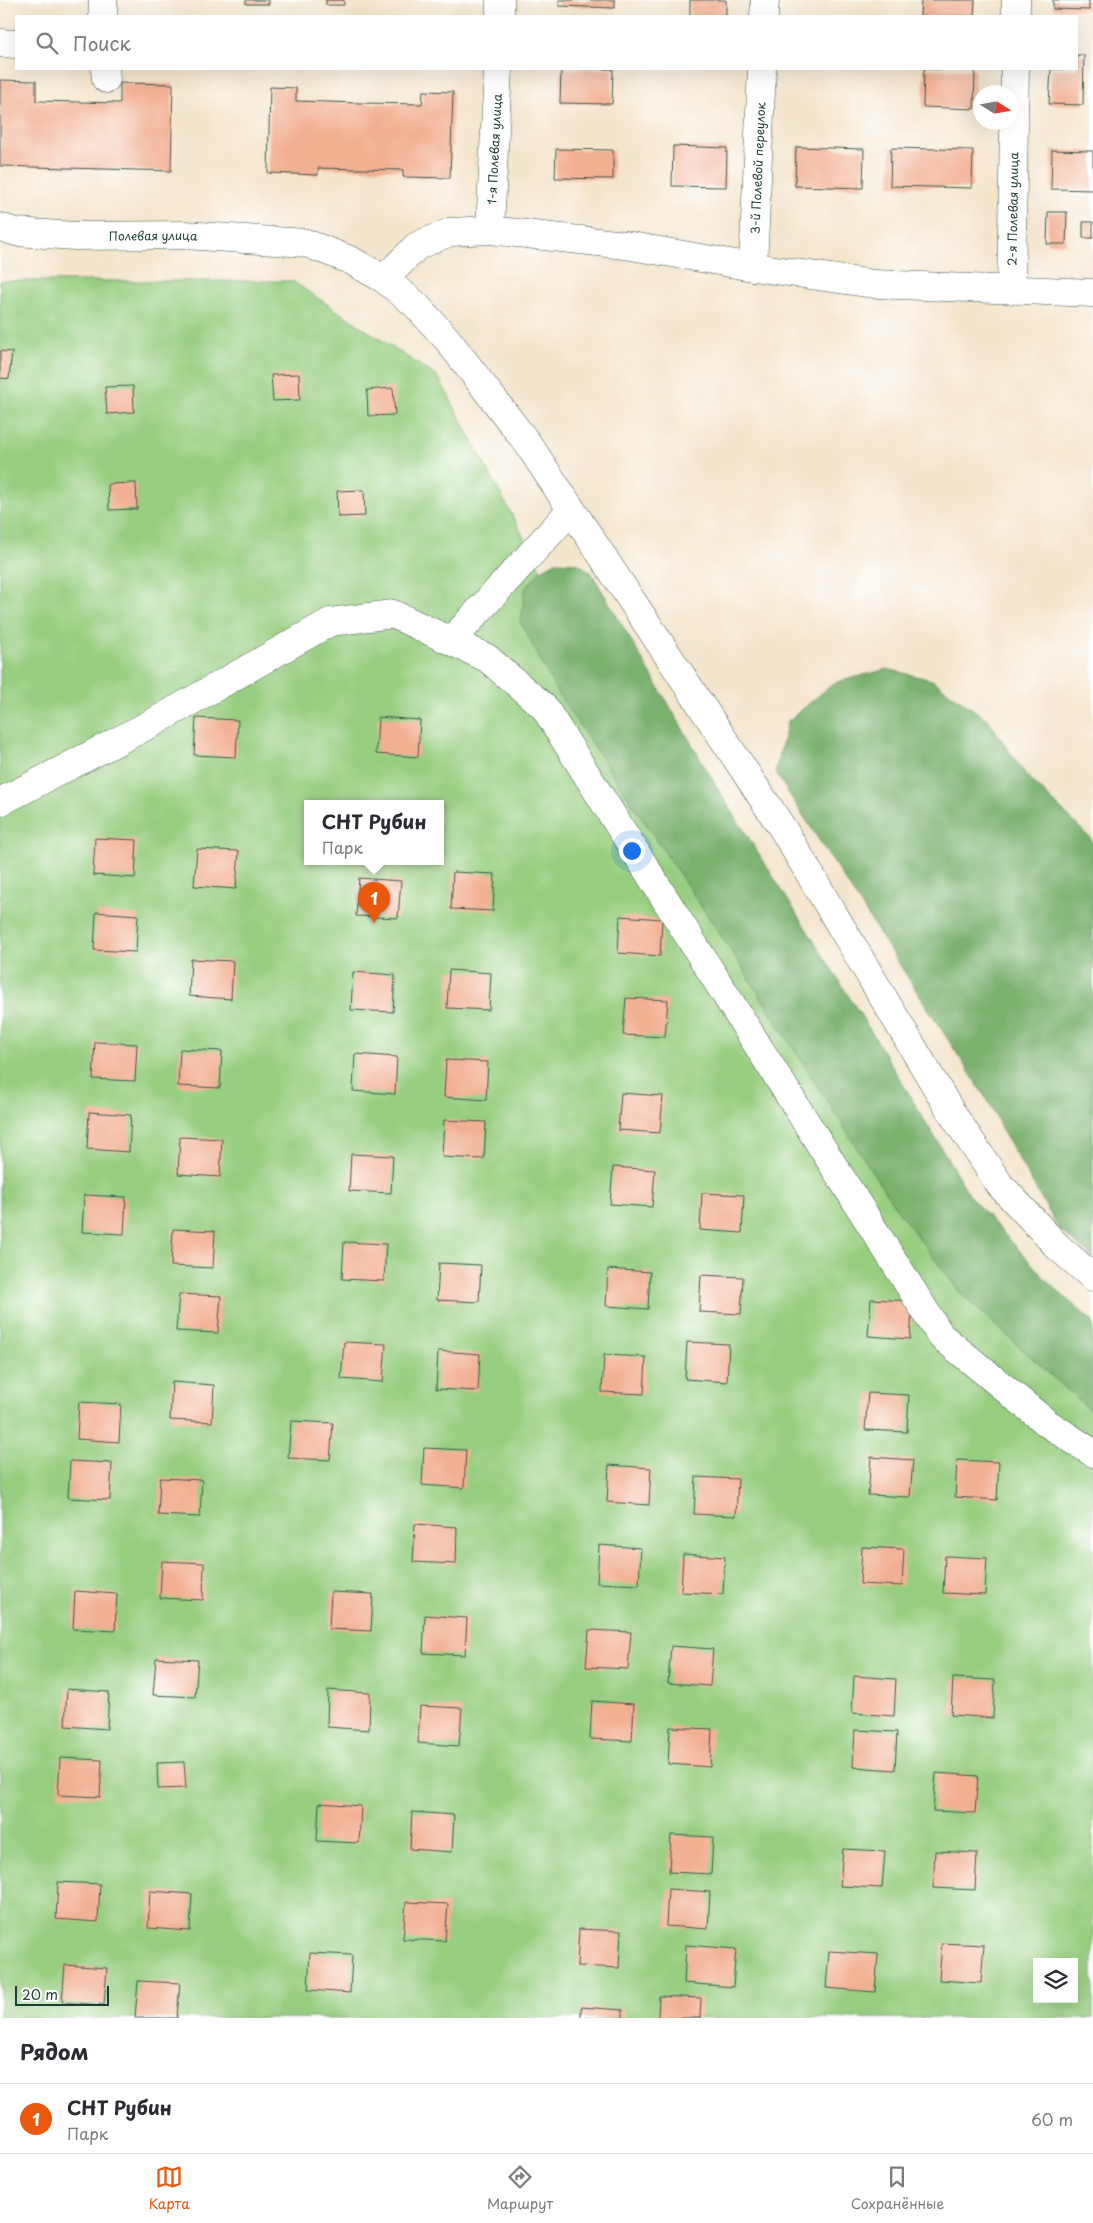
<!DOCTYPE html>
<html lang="ru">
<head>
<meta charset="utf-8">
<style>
  :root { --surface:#fff; --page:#f2f2f3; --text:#2b2b33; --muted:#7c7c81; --line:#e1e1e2; --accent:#ea580c }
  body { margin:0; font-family:"Playpen Sans",sans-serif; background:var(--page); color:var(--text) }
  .controls { position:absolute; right:15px; bottom:15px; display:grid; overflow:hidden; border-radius:0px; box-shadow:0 5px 20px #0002 }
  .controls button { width:45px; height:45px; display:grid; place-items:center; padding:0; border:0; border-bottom:1px solid var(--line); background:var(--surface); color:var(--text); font:25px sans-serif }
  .compass { position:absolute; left:973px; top:85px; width:45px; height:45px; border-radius:50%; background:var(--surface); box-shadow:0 5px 20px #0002; rotate:101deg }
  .scale { position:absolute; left:15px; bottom:12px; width:94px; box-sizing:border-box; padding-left:5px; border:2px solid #1f3d34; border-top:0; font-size:14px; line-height:18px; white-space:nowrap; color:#1f3d34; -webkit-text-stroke:4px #fff; paint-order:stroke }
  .you { position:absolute; left:631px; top:850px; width:18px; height:18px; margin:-12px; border:4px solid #fff; border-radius:50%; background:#1a73e8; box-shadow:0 0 0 8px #1a73e833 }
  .badge { display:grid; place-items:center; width:32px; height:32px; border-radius:50%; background:var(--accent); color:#fff; font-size:16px; font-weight:700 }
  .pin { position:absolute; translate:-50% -41px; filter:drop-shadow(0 1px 2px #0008) }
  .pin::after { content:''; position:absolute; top:26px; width:18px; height:15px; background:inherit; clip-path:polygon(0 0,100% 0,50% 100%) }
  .popup { position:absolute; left:304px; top:800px; width:140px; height:65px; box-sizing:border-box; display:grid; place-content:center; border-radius:0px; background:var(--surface); filter:drop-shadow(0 1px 4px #0005); font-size:16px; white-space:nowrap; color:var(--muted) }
  .popup b { font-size:19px; color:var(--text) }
  .popup::after { content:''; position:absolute; left:50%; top:100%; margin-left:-10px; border:10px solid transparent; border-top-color:var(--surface) }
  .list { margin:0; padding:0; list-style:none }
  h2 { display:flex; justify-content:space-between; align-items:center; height:65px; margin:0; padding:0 20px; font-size:21px }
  h2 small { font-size:16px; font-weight:400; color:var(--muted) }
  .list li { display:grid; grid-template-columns:32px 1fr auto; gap:15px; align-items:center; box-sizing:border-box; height:70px; padding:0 20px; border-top:1px solid var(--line) }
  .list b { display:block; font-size:19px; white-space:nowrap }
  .list p { margin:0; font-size:16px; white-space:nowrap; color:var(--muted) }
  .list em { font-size:16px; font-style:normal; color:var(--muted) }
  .icon { flex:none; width:28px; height:28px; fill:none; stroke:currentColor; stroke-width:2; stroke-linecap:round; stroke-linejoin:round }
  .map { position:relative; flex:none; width:1093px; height:2018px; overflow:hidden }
  .search { position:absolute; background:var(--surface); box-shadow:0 5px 20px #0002; left:15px; right:15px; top:15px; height:55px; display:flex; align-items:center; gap:12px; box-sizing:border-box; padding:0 18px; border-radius:0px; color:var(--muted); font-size:19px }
  .sheet { height:135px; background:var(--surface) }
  nav { display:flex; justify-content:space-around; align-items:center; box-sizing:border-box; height:70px; border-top:1px solid var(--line); background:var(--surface); font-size:14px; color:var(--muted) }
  nav a { display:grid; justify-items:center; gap:2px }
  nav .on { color:var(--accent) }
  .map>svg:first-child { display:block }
  .green { fill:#98ce80; stroke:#5c865a; fill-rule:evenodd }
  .forest { fill:#7ab16e; stroke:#4c7751 }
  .building { fill:#f2b093 }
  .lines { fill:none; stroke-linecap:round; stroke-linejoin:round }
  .minor-casing { stroke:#3f564b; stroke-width:29 }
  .minor { stroke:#fff; stroke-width:28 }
  .labels { text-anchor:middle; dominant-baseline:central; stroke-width:5; stroke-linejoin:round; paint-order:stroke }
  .street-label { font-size:12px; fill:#1f3d34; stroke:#fff }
</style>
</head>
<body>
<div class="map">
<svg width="1093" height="2018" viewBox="0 0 1093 2018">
  <rect width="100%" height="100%" fill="#fff"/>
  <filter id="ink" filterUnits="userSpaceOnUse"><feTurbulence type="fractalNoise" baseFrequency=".02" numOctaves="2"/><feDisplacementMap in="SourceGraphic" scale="10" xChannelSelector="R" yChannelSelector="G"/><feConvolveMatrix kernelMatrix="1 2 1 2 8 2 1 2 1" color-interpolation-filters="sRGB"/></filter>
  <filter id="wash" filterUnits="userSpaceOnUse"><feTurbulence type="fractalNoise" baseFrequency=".0096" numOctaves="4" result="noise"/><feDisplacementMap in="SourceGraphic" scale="20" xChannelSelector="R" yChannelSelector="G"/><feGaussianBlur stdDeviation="1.12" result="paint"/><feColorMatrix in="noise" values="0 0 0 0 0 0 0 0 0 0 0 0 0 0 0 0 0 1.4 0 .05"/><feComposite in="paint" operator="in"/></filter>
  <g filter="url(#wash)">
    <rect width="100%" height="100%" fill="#f4e5cd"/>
    <path class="green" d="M0,281H292L439,378L565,615L1093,1410V2018H0ZM308,804H440V862H308ZM1037,1962H1074V1999H1037Z"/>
    <path class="forest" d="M556,562L577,563L591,572L721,794L877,1041L972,1199L1054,1288L1093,1322V1413L961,1294L893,1204L734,955L557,692L521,623L525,589L541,570Z
      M887,669L932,680L988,720L1026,775L1093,841V1258L1059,1229L1003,1132L993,1109L775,772L788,721L834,683Z"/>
    <g id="blocks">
      <path class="building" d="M246,0H269V4H246Z
        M326,0H344V5H326Z
        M559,0H615V8L559,6Z
        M690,0H726V16H690Z
        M921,0H975L974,16H920Z
        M1053,0H1089V10L1053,9Z
        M1077,55H1084L1083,105L1049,104L1051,69H1077Z
        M561,69H613L612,104L560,103Z
        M924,69L975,70L974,109L923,107Z
        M0,80L36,81V101L120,103V83L173,84L171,171L0,166Z
        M270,87L296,88V101L359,103L422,104L423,91L453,92L450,178L403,177V170L318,168V175L268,173Z
        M673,146L727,148L726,187L672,186Z
        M796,147L864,149L863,188L795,186Z
        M891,148L973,150L972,188L890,186Z
        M556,149L613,150V179L555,178Z
        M1052,150L1093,151V190L1051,189Z
        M1048,212H1067L1066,244H1047Z
        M1083,222H1093V238H1083Z
        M0,351L12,352L9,379L0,378Z
        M299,374L300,400L273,401L271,375Z
        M133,386L134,412L107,414L105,387Z
        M393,388L395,415L368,416L367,390Z
        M136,483L137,509L109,510L108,484Z
        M364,490L365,516L338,517L337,491Z
        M378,717L420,720L418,757L376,754Z
        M196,718L238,720L236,757L194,755Z
        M95,838L137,840L135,878L93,875Z
        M197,849L239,851L236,889L194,886Z
        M453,872L495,874L493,911L451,909Z
        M359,878L401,881L398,918L356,916Z
        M96,912L138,915L136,952L94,950Z
        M620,916L662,919L660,956L618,953Z
        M191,959L233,961L231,999L189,996Z
        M449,970L491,973L489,1010L447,1008Z
        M353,972L395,975L393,1012L351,1010Z
        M626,998L668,1000L665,1037L623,1035Z
        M95,1042L137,1044L135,1081L93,1079Z
        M180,1049L222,1051L220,1088L178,1086Z
        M355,1054L397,1057L395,1094L353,1091Z
        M446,1060L488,1062L486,1100L444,1097Z
        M621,1093L663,1096L660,1133L618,1130Z
        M89,1112L131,1115L129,1152L87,1149Z
        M444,1120L486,1122L484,1159L442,1157Z
        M180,1137L222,1139L220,1177L178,1174Z
        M351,1154L393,1156L391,1193L349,1191Z
        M613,1167L655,1170L652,1207L610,1204Z
        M702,1193L744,1195L742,1233L700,1230Z
        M84,1195L126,1197L124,1234L82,1232Z
        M173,1229L215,1231L213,1268L171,1266Z
        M344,1242L386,1244L384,1281L342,1279Z
        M439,1263L481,1265L479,1302L437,1300Z
        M608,1269L650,1272L648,1309L606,1306Z
        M701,1275L743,1277L741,1314L699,1312Z
        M179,1294L221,1296L218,1333L176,1331Z
        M871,1299L913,1301L910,1339L868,1336Z
        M344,1342L386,1344L383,1382L341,1379Z
        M687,1342L729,1344L727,1382L685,1379Z
        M438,1351L480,1354L478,1391L436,1389Z
        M604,1355L646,1357L644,1394L602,1392Z
        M172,1382L214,1385L212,1422L170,1420Z
        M868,1393L909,1395L907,1432L865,1430Z
        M79,1402L121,1404L119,1442L77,1439Z
        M291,1421L333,1423L330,1460L288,1458Z
        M424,1448L466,1450L464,1488L422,1485Z
        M871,1457L913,1460L910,1497L868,1495Z
        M957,1460L999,1462L997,1500L955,1497Z
        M70,1461L112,1463L110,1500L68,1498Z
        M609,1465L651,1468L649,1505L607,1502Z
        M696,1477L738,1479L736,1516L694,1514Z
        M160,1478L202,1480L200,1517L158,1515Z
        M415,1524L457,1527L456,1564L413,1562Z
        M599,1545L641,1548L639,1585L597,1583Z
        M862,1547L904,1549L902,1586L860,1584Z
        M683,1554L725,1557L723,1594L681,1592Z
        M945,1556L987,1558L985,1595L943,1593Z
        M162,1561L204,1563L203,1600L160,1598Z
        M75,1591L117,1594L115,1631L73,1629Z
        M331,1592L373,1594L371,1631L329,1629Z
        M425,1615L467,1618L465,1655L423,1653Z
        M589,1630L631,1632L628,1669L586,1667Z
        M671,1646L713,1649L710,1686L668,1683Z
        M156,1658L198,1660L195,1697L153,1695Z
        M854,1676L896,1679L894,1716L852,1713Z
        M953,1678L995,1680L993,1718L951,1715Z
        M67,1689L109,1692L107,1729L65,1726Z
        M328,1690L370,1693L369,1730L327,1727Z
        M592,1701L634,1704L632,1741L590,1739Z
        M420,1706L462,1708L459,1746L418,1743Z
        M670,1727L712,1729L710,1767L668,1764Z
        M855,1730L897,1732L895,1770L853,1767Z
        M60,1758L102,1760L100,1797L58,1795Z
        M184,1762L186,1788L158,1789L157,1763Z
        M936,1773L978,1776L975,1813L933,1811Z
        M319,1803L361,1806L359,1843L317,1841Z
        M412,1812L454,1815L452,1852L410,1849Z
        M671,1835L713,1837L711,1874L669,1872Z
        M843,1849L885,1851L882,1888L840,1886Z
        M935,1851L977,1853L975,1890L933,1888Z
        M58,1882L100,1884L98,1922L56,1919Z
        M668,1889L710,1892L708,1929L666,1926Z
        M150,1891L192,1894L190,1931L148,1928Z
        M406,1902L448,1904L445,1941L403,1939Z
        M579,1929L621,1931L619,1968L577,1966Z
        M942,1943L984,1945L981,1983L939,1980Z
        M686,1945L736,1949L733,1987L684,1983Z
        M829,1951L878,1954L875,1992L826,1988Z
        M310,1953L352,1955L350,1993L308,1990Z
        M65,1965L107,1968L104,2005L62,2002Z
        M138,1981L180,1983L177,2018H135Z
        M659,1996L701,1998L700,2018H658Z
        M581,2007L623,2010V2018H581Z"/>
    </g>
  </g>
  <g filter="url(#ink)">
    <use href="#blocks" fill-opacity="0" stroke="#3f564b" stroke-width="1"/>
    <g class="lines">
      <defs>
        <g id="minor">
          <path d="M103,16V0"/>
          <path d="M500,16V0"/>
          <path d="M764,16L765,0"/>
          <path d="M1016,16V0"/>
          <path d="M0,43L16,44"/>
          <path d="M105,69L106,79"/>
          <path id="s1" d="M0,227L16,232L75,236L184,235L306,243L350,260L384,279L415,304L447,339L528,444L783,829L950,1110L1000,1185L1058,1247L1093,1277"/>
          <path id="s2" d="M490,230L498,69"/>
          <path id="s3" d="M753,267L762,69"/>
          <path d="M384,279L417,246L450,232L490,230L625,245L753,267L874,284L1093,293"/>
          <path id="s4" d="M1011,289L1015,69"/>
          <path d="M452,640L571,510"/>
          <path d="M0,802L156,721L330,622L393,614L487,658L544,707L941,1336L1047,1423L1093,1453"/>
        </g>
      </defs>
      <use href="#minor" class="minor-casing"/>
      <use href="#minor" class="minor"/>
    </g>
  </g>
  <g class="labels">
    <g class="street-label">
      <text stroke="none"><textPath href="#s2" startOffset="81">1-я Полевая улица</textPath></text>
      <text stroke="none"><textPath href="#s3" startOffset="99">3-й Полевой переулок</textPath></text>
      <text stroke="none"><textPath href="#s4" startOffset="80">2-я Полевая улица</textPath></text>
      <text stroke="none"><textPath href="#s1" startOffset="154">Полевая улица</textPath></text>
    </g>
  </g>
</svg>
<div class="controls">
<button><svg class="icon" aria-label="layers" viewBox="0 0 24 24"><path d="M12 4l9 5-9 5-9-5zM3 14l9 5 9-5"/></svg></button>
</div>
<svg class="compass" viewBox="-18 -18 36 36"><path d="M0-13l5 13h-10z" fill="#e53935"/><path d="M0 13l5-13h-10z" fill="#7c7c81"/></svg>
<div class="scale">20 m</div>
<div class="you"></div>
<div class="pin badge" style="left:374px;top:923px">1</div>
<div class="popup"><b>СНТ Рубин</b>Парк</div>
<div class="search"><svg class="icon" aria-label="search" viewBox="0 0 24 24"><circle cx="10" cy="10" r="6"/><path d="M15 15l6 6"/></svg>Поиск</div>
</div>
<section class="sheet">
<h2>Рядом<small></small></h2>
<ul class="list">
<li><span class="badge">1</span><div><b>СНТ Рубин</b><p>Парк</p></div><em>60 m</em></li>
</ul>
</section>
<nav>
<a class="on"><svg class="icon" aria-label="map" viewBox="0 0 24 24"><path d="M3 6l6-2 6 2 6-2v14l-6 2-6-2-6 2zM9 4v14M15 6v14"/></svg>Карта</a>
<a><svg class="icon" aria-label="directions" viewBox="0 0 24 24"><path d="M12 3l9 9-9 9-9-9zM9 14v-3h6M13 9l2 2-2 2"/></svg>Маршрут</a>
<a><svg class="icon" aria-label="saved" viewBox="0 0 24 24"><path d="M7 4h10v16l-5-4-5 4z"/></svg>Сохранённые</a>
</nav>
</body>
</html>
